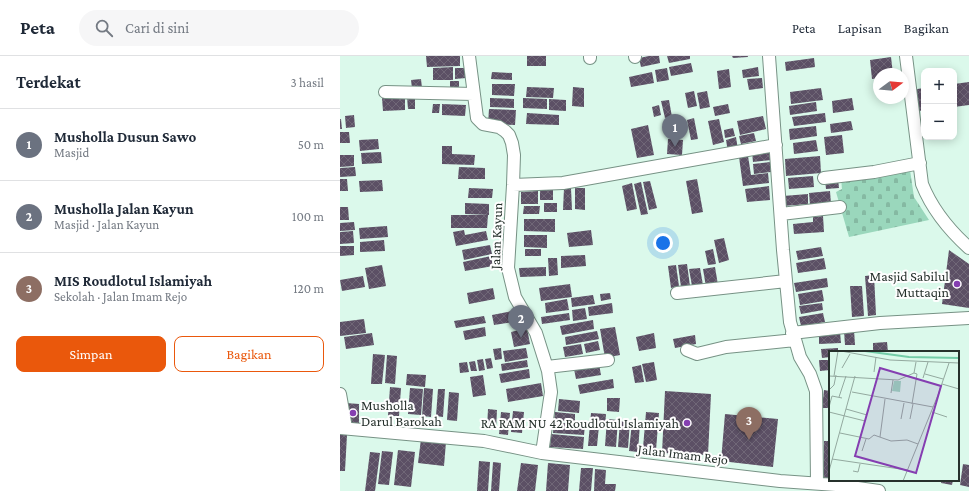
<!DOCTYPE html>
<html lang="id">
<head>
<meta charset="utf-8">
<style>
  :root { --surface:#fff; --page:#f6f6f7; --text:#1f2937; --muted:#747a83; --line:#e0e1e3; --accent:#ea580c }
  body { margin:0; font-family:"Crimson Pro",serif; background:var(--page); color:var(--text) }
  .controls { position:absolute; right:12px; top:12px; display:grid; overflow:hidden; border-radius:8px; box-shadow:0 2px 10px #0003 }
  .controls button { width:36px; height:36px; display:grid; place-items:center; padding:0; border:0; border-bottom:1px solid var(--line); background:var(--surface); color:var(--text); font:20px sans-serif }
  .compass { position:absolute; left:533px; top:12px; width:36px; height:36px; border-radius:50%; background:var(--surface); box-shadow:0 2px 10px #0003; rotate:74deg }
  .you { position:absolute; left:323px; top:187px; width:14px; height:14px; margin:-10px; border:3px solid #fff; border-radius:50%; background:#1a73e8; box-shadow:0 0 0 6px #1a73e833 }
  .badge { display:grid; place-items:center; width:26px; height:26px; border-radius:50%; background:var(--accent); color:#fff; font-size:13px; font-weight:700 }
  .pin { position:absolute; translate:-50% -33px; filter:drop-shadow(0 1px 2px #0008) }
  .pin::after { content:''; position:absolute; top:21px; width:14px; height:12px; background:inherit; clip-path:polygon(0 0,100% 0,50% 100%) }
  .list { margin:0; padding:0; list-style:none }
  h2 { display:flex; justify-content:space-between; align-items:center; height:52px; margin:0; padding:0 16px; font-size:17px }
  h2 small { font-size:13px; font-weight:400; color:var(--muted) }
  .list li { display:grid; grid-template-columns:26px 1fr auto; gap:12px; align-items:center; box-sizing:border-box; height:72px; padding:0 16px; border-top:1px solid var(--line) }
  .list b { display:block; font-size:15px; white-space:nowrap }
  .list p { margin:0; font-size:13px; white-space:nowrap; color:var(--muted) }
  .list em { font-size:13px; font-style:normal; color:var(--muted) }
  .actions { display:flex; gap:8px; padding:12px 16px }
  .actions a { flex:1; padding:9px 0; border:1px solid var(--accent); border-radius:8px; text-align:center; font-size:14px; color:var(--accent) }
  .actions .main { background:var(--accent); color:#fff }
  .icon { flex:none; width:22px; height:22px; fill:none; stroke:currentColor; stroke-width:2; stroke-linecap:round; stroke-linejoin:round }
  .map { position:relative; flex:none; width:629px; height:435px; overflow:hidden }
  header { display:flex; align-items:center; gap:24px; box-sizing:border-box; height:56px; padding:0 20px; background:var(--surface); border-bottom:1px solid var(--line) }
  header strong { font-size:19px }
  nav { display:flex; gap:22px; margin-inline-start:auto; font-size:14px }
  .search { width:280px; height:36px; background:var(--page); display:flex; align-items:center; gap:10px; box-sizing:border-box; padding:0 14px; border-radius:22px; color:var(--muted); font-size:15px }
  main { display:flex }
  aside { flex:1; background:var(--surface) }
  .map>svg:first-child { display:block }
  .cemetery { fill:url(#cemetery-stones) }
  .building { fill:url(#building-cross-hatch) }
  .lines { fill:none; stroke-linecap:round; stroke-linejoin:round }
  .minor-casing { stroke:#779285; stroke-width:14 }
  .minor { stroke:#fff; stroke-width:12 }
  .poi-dot { fill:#853eb1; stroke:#fefefe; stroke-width:1.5 }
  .labels { text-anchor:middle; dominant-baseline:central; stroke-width:4; stroke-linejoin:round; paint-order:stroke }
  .street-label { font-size:14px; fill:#26312c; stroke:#fefefe }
  .poi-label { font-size:14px; fill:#26312c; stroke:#fefefe; text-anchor:end }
  .inset-river { fill:none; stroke:#74cca8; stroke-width:2 }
  .inset-road { fill:none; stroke:#93a99f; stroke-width:1 }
  .view { fill:#853eb1; fill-opacity:0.15; stroke:#853eb1; stroke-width:2 }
  .inset-edge { fill:none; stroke:#26312c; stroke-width:2 }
</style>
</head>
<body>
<header>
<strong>Peta</strong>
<div class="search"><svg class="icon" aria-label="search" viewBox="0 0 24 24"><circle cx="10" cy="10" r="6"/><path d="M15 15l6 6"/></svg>Cari di sini</div>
<nav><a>Peta</a><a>Lapisan</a><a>Bagikan</a></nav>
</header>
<main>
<aside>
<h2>Terdekat<small>3 hasil</small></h2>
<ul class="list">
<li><span class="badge" style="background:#6b7280">1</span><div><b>Musholla Dusun Sawo</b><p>Masjid</p></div><em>50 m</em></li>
<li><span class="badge" style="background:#6b7280">2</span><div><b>Musholla Jalan Kayun</b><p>Masjid · Jalan Kayun</p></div><em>100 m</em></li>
<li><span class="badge" style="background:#8d6e63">3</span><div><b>MIS Roudlotul Islamiyah</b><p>Sekolah · Jalan Imam Rejo</p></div><em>120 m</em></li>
</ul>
<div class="actions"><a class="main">Simpan</a><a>Bagikan</a></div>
</aside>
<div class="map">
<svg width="629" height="435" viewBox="0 0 629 435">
  <defs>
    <pattern id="cemetery-stones" width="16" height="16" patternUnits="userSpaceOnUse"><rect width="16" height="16" fill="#9ad7bc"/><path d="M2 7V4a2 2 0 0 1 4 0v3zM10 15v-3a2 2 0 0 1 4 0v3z" fill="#85b9a2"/></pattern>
    <pattern id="building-cross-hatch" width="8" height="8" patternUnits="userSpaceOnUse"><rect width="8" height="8" fill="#5c5065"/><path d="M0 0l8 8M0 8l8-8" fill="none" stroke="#706777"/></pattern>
  </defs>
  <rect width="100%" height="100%" fill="#dbf9eb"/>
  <path class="cemetery" d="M570,114L574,141L589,164L509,181L496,136L502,133L501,122Z"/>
  <path class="building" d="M86,0H120V10L87,11Z
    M187,0H206V10H187Z
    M309,0H319L320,7L301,11L299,2Z
    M327,0H350V3L329,7Z
    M392,0H408V1L393,2Z
    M551,1L553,18H539V22L532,23L530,4Z
    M474,2L475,11L446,15L445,6Z
    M351,7L353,16L331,20L329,11Z
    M113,11V24H93V12Z
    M418,11L419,20L403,22L402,14Z
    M115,12H126V22L115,23Z
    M327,12L329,24L317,26L315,14Z
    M389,13L391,31L379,33L377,15Z
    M152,16L172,17V24L151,23Z
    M312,16L314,27L291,31L289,21Z
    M422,22L423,32L409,34L407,23Z
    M81,23L82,32H72L71,24Z
    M110,25H119V35H110Z
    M629,26V49L614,51V28Z
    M152,28H175L174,40L152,39Z
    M187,31L214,32L213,42L186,41Z
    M233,31L244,32V51L232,50Z
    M481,32L483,44L451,48L450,36Z
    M584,32V54L574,56L571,34Z
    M354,35L357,50L348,52L345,37Z
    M367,35L370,51L360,53L357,37Z
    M65,41V54L43,55L42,42Z
    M67,41H75V53H68Z
    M150,42L174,43V52L150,51Z
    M183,42L207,43V53L183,52Z
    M512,42L514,54L493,57L492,45Z
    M209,43L226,44V55L209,54Z
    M329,44L332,61L325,62L321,45Z
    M476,46L477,55L450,59L449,50Z
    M93,48H100L99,57H92Z
    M102,48L126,49L125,60L102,59Z
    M388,48L390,57L375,60L373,51Z
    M319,49L321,59L314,61L312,51Z
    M149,53L176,54L175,69L148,68Z
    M187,57L219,59V69L186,68Z
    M485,57L486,66L454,70L452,61Z
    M14,59L15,71L6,72L5,60Z
    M423,60L426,73L400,79L397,65Z
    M354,62L358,83L351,84L347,64Z
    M0,63H1L2,73H0Z
    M379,63L384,86L373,89L368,65Z
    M511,65L513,74L491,77L490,68Z
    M308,69L314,99L297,102L291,73Z
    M476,70L477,80L450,84L449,73Z
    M393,72L395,80L385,82L384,74Z
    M0,76H9L10,87H0Z
    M414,77L416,85L401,88L399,80Z
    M502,79L504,97L486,99L484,81Z
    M396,81L398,94L388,96L386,84Z
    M38,83L39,93L20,95L19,84Z
    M328,83L343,84L342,99L327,98Z
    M476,84L478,95L454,98L453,87Z
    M102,90H112V98L135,99L134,109L102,108Z
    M430,94L431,104L413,106L412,96Z
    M41,96L42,107L22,108L21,97Z
    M0,99H14V110L0,111Z
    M408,100L411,119L428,117L429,127L403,130L399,101Z
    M480,100L481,117L446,120L445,103Z
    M430,106L431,116L414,118L413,108Z
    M15,111L16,120L0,121V112Z
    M119,111L145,112V123H118Z
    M473,120L474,131L449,133L448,122Z
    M0,123H7L8,135H0Z
    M357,123L363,156L352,158L346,125Z
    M498,123L499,132L486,133L485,124Z
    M42,124L43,135L20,136L19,125Z
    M310,125L317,152L309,154L303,126Z
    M301,126L308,158L301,159L294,128Z
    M292,127L297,153L287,155L282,130Z
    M429,130L430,144L407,146L405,133Z
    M200,131H213V144H200Z
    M129,132L153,133L152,142H128Z
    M224,132H231L232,154H223Z
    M235,132H245V154L235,153Z
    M198,135V148H181V136Z
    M490,135L491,148L470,149L469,137Z
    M468,138V148L443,150V140Z
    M125,147L149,148V159L125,158Z
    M204,147H217V156H204Z
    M184,150H200L199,158H183Z
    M0,151H8L9,164H0Z
    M111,159H148L147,172H111Z
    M483,160L484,176L454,178L453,168L473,166V161Z
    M184,163H215V176L184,175Z
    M14,166L15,174L0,175V167Z
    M47,170L48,181L20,183L19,172Z
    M124,174L125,179L146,175L148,184L116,190L113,176Z
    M251,174L253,189L229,191L227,177Z
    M13,175L14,187L0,188V176Z
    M184,179H207V192L184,191Z
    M384,182L389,204L379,207L374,184Z
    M44,184L45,195L20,196V186Z
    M150,189L152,198L124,204L122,194Z
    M0,190H14V199L0,200Z
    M481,191L483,200L458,204L456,195Z
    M185,193H201V200H185Z
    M373,193L376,208L368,209L365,195Z
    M609,194L629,208V252L602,248Z
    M245,199L246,210L221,212V200Z
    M151,200L153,210L125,215L123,206Z
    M208,202H217L218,219L209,220Z
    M484,202L486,213L458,217L456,207Z
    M347,208L350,230L341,231L338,209Z
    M42,209L46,230L29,233L25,212Z
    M336,209L339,230L331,232L328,210Z
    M206,211V220L180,221L179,212Z
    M375,211L378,229L366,231L363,213Z
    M360,212L363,229L352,230L349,213Z
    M534,219L536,259L528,260L525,220Z
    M23,220L25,231L2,235L0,224Z
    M487,222L488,231L456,236L454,227Z
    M230,228L232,241L201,245L199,232Z
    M510,230H522L524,260L512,261Z
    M153,232L155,243L129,248L127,237Z
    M482,234L484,245L460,249L458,238Z
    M270,237L271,243L261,245L260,238Z
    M253,239L255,248L232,251L231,242Z
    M227,243L229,254L206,257L205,247Z
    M272,247L273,257L249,260L248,251Z
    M482,247L483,254L461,258L459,250Z
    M245,252L247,263L233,265L232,254Z
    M177,254L179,265L154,269L152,259Z
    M229,257L230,264L202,268L201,261Z
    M483,257L485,266L461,270L459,261Z
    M144,260L146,267L116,272L114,265Z
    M24,263L26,277L0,280V266Z
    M253,264L254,273L222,279L220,270Z
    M145,271L146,280L125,284L123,275Z
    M275,271L280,299L265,302L260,273Z
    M187,272L190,288L174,291L171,276Z
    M514,274L515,289H505L504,275Z
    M257,275L259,283L226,289L225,281Z
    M500,276L501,287L479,288V278Z
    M32,277L34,289L6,293L4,281Z
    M314,277L316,292L299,295L296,281Z
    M355,279L356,288L335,292L333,283Z
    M258,285L260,294L246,297L244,288Z
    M547,286L548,296H533V287Z
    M241,288L243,298L225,301L223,291Z
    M161,292L162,303L155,304L153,293Z
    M186,292L188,302L165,306L163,295Z
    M498,292V296H490V301L482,302L481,293Z
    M33,298L45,299L42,328H31Z
    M47,299L57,300L55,328L45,327Z
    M151,302L153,312L147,313L145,303Z
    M143,303L145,314L139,315L137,304Z
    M187,304L188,311L162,315L161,308Z
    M479,304H490V314L480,315Z
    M135,305L137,315H131L129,306Z
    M127,306L129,316L120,317L119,307Z
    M314,306L317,324L306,326L302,308Z
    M259,308L261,319L236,323L234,313Z
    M301,309L304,326L295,327L292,311Z
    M189,313L190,322L161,327L159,318Z
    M67,318L86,319L85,331L66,329Z
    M143,319L146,339L133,341L130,321Z
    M273,323L274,332L240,338L238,329Z
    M201,327L203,340L168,346L166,333Z
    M50,331L61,332L59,360H48Z
    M70,332L83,333L81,359L68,358Z
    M84,332L93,333L91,361L82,360Z
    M98,333H105L103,361L96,360Z
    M484,334L490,335V352H482Z
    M325,335L371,338L368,399L322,397Z
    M109,336L119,337L117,365L107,364Z
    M267,342H280L279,356L267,355Z
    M219,343L240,345L239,357L218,355Z
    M6,347L19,348V367H6Z
    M148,353L157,354L156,374L147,373Z
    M173,355L184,356L182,377L171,376Z
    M161,356L170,357L168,379L159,378Z
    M215,356L235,358V366L214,364Z
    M306,356L319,357L316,394L303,392Z
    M251,357L266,358L265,371L259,370L257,390H248Z
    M385,358L438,363L433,411L381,405Z
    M267,363L278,364L276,391L265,390Z
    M280,365L290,366L288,392L278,391Z
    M214,366L245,369L244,379L213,377Z
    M292,366L300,367L298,396L289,395Z
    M0,378L7,379L5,415H0Z
    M211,378L244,381L243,393L210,391Z
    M81,383L106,386L104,410L78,407Z
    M484,385H490V425H483Z
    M58,394L75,396L71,431L54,429Z
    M42,395L53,396L49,429L38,428Z
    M30,396L40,397L35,435H25Z
    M139,405L150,406L148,435H137Z
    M153,406L161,407L159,435H151Z
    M181,407L198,409L195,435H177Z
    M208,407L230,409L228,435H206Z
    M623,408L629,409V431L620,429Z
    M241,412H253L251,435H239Z
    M255,413L266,414L265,428H276L275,435H254Z
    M602,424H613L612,429L601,427Z"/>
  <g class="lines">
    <defs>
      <path id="minor" d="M129,0L137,62L143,68L159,71L165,75L169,79L172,87L174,99L173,129L168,212L175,241L196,277L208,315L211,336L202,397
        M250,0V2
        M295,0V1
        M429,0L443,194L450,266L460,301L470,318L476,335L477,427
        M566,0L582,128C592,153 609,174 629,192
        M45,36L134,38
        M484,122L534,116L580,107
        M173,129L223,127L436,89
        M441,158L500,151
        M337,237L446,225
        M452,277L540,267L629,262
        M347,294L357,298L386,291L455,284
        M207,311L268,304
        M0,338L6,372
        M0,372L144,385L202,397L440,425L496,429L539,435"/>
    </defs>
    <use href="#minor" class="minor-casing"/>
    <use href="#minor" class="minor"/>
  </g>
  <g class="poi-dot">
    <circle cx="617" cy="228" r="4"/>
    <circle cx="13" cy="357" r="4"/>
    <circle cx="347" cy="367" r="4"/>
  </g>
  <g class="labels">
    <g class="street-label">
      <text transform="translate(156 180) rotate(-88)">Jalan Kayun</text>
      <text transform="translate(343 398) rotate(7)">Jalan Imam Rejo</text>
    </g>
    <g class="poi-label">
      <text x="609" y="220">Masjid Sabilul<tspan x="609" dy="16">Muttaqin</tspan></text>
      <text x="21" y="349" text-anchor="start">Musholla<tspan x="21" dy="16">Darul Barokah</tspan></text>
      <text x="339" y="367">RA RAM NU 42 Roudlotul Islamiyah</text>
    </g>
  </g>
  <g transform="translate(489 295)">
    <rect width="130" height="130" fill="#dbf9eb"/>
    <path d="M65,30H72L71,41L63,40Z" fill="#9ad7bc"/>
    <path class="inset-river" d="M36,0L80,6L130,7"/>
    <path class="inset-road" d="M12,0L61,9L130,12M13,17L21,3M45,21L47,6M96,23L114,28M0,25L69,29L85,22L87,11M5,25L9,0M94,27L99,11M113,33L130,38M0,39L5,34L7,24M23,41L104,56M62,42L64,29M10,46L17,25M83,53L88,23L85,22M0,56L3,45L13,47M17,58L38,64M0,61L36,70M103,61L118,66M72,68L75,52M81,68L84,53M11,82L40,88L45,84L62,90L78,89L89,93M51,86L56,48M33,100L37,88M3,108L78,119M0,120L26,25M24,120L29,121L31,113M74,130L109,44L120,12"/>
    <path class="view" d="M51,17L112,35L87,122L26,105Z"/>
    <rect width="130" height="130" class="inset-edge"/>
  </g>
</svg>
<div class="controls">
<button>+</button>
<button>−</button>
</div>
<svg class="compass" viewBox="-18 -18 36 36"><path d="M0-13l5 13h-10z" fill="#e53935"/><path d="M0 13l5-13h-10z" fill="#747a83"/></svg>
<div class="you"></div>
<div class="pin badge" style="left:335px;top:91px;background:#6b7280">1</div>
<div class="pin badge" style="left:181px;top:282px;background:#6b7280">2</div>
<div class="pin badge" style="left:409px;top:384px;background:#8d6e63">3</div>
</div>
</main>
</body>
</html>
